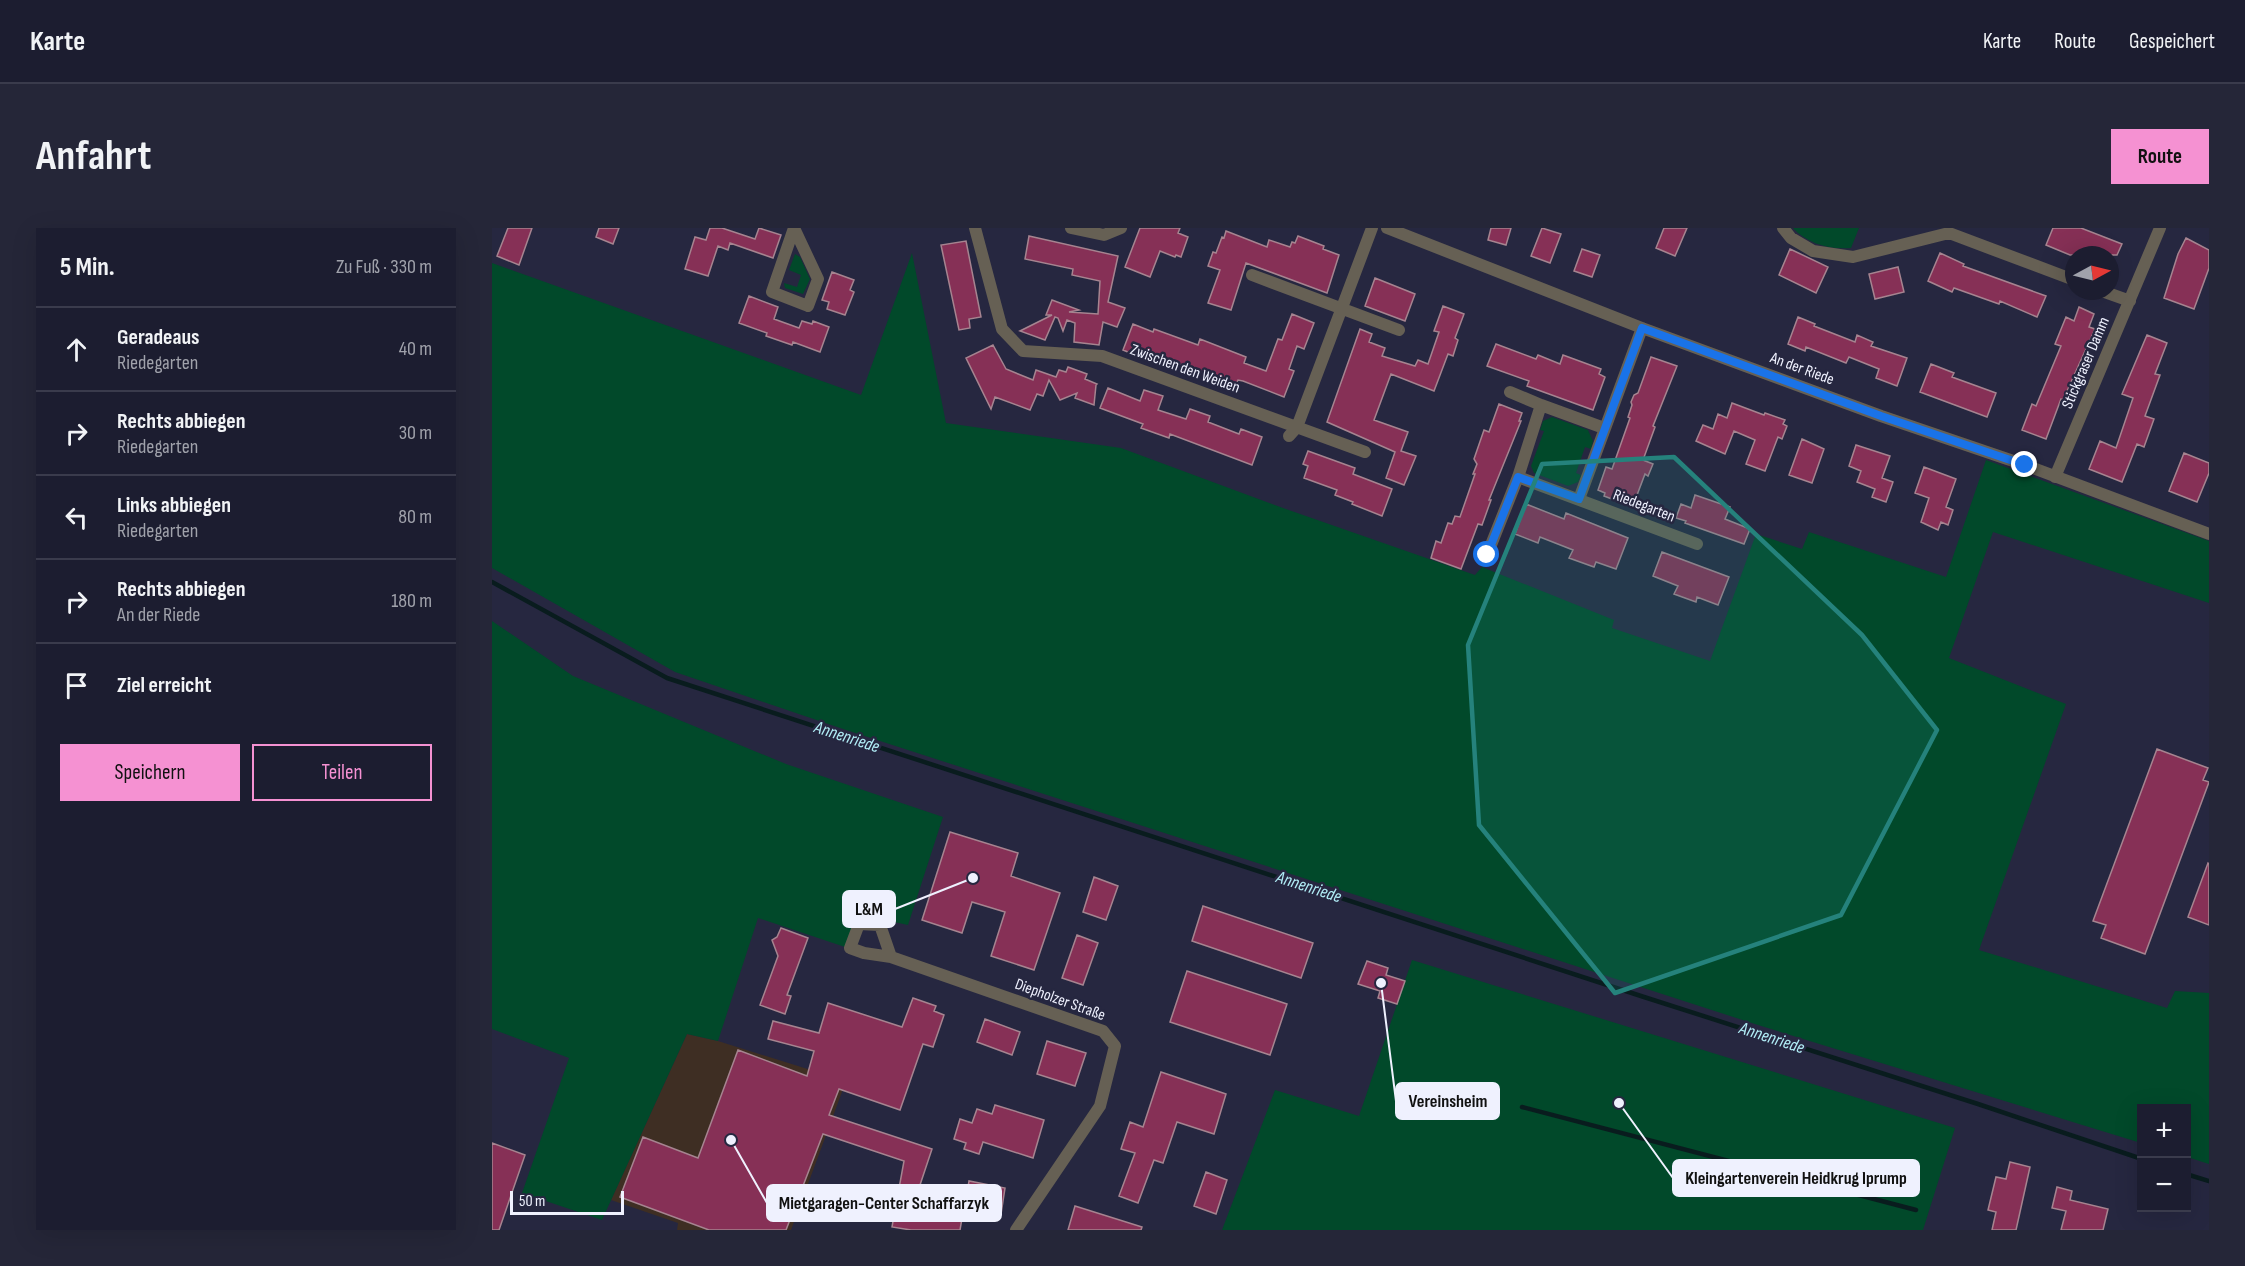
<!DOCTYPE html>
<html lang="de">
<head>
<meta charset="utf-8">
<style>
  :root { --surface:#1c1d30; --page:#252638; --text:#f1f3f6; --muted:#a0a2ab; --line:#3a3b4c; --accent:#f591d2 }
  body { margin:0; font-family:"Sofia Sans Condensed",sans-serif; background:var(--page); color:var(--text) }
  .controls { position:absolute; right:18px; bottom:18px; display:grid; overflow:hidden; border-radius:0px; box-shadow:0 6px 24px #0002 }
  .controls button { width:54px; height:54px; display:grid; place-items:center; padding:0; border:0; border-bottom:2px solid var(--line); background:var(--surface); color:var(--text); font:30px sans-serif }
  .compass { position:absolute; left:1573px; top:18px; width:54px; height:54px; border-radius:50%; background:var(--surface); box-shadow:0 6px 24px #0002; rotate:83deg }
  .scale { position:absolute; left:18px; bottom:15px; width:114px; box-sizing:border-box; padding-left:6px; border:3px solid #eff1fe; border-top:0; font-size:16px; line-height:21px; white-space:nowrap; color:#eff1fe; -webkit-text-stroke:4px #262740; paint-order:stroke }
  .stop { position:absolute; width:18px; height:18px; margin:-14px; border:4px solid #1a73e8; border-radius:50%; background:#fff }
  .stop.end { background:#1a73e8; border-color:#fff; box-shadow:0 2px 6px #0008 }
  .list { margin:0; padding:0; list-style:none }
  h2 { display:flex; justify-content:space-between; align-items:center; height:78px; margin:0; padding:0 24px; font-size:26px }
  h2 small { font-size:20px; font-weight:400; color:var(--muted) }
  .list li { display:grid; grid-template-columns:39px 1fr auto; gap:18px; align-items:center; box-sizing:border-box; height:84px; padding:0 24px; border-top:2px solid var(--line) }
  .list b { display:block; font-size:22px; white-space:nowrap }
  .list p { margin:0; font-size:20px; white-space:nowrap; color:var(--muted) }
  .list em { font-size:20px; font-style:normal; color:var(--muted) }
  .actions { display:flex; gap:12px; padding:18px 24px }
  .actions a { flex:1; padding:14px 0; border:2px solid var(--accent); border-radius:0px; text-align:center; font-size:21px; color:var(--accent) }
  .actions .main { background:var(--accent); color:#111 }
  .icon { flex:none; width:33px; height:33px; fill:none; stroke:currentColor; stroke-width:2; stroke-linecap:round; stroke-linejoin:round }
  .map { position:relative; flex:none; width:1717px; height:1002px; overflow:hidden; border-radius:0px }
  header { display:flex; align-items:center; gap:36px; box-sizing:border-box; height:84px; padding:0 30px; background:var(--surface); border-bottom:2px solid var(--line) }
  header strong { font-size:28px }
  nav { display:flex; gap:33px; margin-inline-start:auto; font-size:21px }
  .intro { display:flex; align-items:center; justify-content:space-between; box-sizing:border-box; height:144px; padding:0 36px }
  h1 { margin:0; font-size:42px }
  .button { padding:15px 27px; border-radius:0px; background:var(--accent); color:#111; font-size:21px; font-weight:700 }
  main { display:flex; gap:36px; padding:0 36px }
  aside { flex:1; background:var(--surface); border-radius:0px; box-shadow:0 6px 24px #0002 }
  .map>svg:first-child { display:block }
  .industrial { fill:#3e2e23 }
  .green { fill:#01492a }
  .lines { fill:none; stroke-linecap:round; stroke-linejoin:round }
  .stream { stroke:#091c1e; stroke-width:4.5 }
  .building { fill:#863056; stroke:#a68490; stroke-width:1.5 }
  .street { stroke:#666054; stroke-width:12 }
  .route { stroke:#1a73e8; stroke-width:8 }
  .marked { fill:#25827c; fill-opacity:0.2; stroke:#25827c; stroke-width:4.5; stroke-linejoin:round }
  .labels { text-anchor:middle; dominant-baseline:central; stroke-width:5; stroke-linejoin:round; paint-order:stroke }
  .street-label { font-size:16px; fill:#eff1fe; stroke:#262740 }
  .water-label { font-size:18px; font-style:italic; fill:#b1edf6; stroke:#262740 }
  .leader { fill:none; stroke:#eff1fe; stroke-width:2 }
  .callout-dot { fill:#eff1fe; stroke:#262740; stroke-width:2 }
  .callout { fill:#eff1fe; stroke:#eff1fe; stroke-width:2 }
  .callout-label { font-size:18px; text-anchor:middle; font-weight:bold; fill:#111 }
</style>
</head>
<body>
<header>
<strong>Karte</strong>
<nav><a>Karte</a><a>Route</a><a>Gespeichert</a></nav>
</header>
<div class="intro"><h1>Anfahrt</h1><a class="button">Route</a></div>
<main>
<aside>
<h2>5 Min.<small>Zu Fuß · 330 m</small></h2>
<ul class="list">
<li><svg class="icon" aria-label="ahead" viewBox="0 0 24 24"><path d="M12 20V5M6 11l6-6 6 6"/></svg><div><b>Geradeaus</b><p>Riedegarten</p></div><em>40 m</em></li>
<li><svg class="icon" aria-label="right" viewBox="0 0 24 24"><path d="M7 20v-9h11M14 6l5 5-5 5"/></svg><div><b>Rechts abbiegen</b><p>Riedegarten</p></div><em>30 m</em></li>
<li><svg class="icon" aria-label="left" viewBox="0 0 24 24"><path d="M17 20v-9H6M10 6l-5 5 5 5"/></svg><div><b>Links abbiegen</b><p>Riedegarten</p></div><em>80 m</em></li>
<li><svg class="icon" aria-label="right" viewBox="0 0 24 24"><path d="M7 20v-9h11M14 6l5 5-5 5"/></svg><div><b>Rechts abbiegen</b><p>An der Riede</p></div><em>180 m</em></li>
<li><svg class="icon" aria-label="arrive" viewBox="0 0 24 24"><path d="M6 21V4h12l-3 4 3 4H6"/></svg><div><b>Ziel erreicht</b></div></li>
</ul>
<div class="actions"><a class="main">Speichern</a><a>Teilen</a></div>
</aside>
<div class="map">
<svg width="1717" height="1002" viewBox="0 0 1717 1002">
  <rect width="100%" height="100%" fill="#262740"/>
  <path class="industrial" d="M195,806L226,813L354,853L299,1002H185L186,995L119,972Z"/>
  <path class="green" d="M1301,0H1367L1359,20C1339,22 1315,16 1301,0Z
    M420,25L454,195L629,220L791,280L983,347L990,339L1122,392L1120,400L1218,433L1264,306L1310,321L1317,304L1454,349L1494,232L1717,313V375L1501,304L1457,430L1574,476L1487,722L1675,780L1683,763L1717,765V936L1695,929L1694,880H1650L1649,915L1266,797L351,501L183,444L0,340V35L369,167Z
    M303,26L308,29L318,51L311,66L293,60L292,55L305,59L309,47L297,42Z
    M1060,189L1096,202L1101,213L1099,221L1093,219L1084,245L1089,247L1086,254L1076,258L1042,245L1039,238L1052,203L1048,202L1051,193Z
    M0,393L81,448L294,536L451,589L416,697L365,686L353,719L266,690L226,813L195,806L110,992L30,965L77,830L0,801Z
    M920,732L1463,900L1431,1002H730L783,862L867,888Z"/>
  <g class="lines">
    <path class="stream" d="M0,354L175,450L1152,769L1486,876L1650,931
      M1030,879L1424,982
      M1694,946L1717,953"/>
  </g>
  <path class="building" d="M16,0H40L27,37L5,28Z
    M107,0H127L121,16L104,9Z
    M218,0H230L263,11L267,0L289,7L281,30L238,15L236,22L226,18L216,48L193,41L203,9L214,12Z
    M648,0H688L686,5L696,9L689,29L684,27L683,29L668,23L658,49L633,39Z
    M999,0H1019L1014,17L996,12Z
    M1050,0L1069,6L1058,35L1039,28Z
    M1172,0H1195L1183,28L1164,20Z
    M1561,0H1589L1630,16L1625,27H1578L1554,17Z
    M734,3L775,19L777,12L798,19L800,14L803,15L806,8L832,18L831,21L847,27L835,65L754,35L739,82L716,75L728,42L716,38L721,24L724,25L730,9L732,10Z
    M537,8L626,28L616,74L633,80L625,99L611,94L607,117L582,114L583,95L575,92L571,103L566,90L563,89L553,112L528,103L560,87H554L560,72L587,82L577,84L606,86L608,53L580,47L581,41L533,31Z
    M1694,10L1717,22V40L1702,81L1672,70L1686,26Z
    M474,13L489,89L477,91L478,100L467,102L449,17Z
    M1090,21L1108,27L1100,49L1082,43Z
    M1298,21L1336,39L1324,65L1287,47Z
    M1448,25L1472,36L1471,38L1554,68L1545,89L1508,73L1507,76L1462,60L1460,64L1436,53Z
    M1406,39L1412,64L1383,71L1377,46Z
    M340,44L362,52L358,62L362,64L353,87L335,81L337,74L330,72Z
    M883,50L923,66L913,93L873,78Z
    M257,68L286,79L282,91L307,100L310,93L320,96L321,93L337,99L328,124L301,114L300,117L274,108L275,105L247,95Z
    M951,78L972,86L963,110L966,112L961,128L956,126L942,163L899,146L882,192L916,204L909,223L924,228L912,257L894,250L903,224L835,194L868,101L880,106L877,114L893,120L890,128L923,138L926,132L936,136L947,104L942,103Z
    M1587,79L1602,86L1597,99L1603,101L1571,172L1569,171L1554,211L1530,202L1540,176L1544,178L1569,118L1563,116L1574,89L1582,93Z
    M800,86L822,95L812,121L805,118L797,141L802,143L792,169L751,153L746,152L744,156L655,125L653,131L631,122L641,96L661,104L662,101L706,117L708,111L754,129L752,135L774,143L786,111L790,112Z
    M1306,89L1323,96L1322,98L1363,114L1365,107L1381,114L1379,118L1415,130L1405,158L1384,150L1387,141L1357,129L1354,135L1314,119L1313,123L1296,116Z
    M1655,107L1675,115L1663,146L1668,147L1653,188L1662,191L1652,219L1645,216L1630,254L1597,241L1608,213L1624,220L1641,170L1630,166Z
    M1004,116L1044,131L1046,127L1068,136L1071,127L1109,141L1107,146L1113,149L1101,182L1035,158L1037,153L995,138Z
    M501,117L514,141L541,152L544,142L564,149L567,142L574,144L576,139L595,146L593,151L605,156L604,157L602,177L583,170L585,165L568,172L557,152L551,168L545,166L538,182L503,169L499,181L474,130Z
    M1159,129L1185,138L1161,198L1163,199L1151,232L1161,236L1156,248L1153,246L1142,275L1134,272L1133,276L1112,268L1113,265L1106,262L1114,239L1120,241L1138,190L1136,189L1140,177L1139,174L1142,167L1146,165Z
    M1439,136L1462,145L1460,149L1504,165L1495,189L1428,164Z
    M616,160L648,173L652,162L671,168L666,182L694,191L698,181L718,188L716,194L747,206L749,201L770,209L760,237L678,206L677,210L649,200L651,196L608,180Z
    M1240,175L1272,187L1273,185L1293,192L1291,196L1295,198L1290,211L1286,209L1273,243L1254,236L1263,212L1242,203L1233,226L1204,213L1211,197L1221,201L1226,186L1235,190Z
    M1007,176L1030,185L1027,193H1029L997,272H999L990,297L986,296L969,341L939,330L944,313L949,315L956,295L960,296L963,288L968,289L983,246H981L985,236L982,231L992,202L997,204Z
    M1310,211L1332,221L1320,255L1297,247Z
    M1364,217L1398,228L1390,250L1401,254L1394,274L1380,269L1383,261L1365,254L1369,243L1357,238Z
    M816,223L863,240L861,246L900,261L890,288L860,276L861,274L843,267L845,262L812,250L816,238L811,236Z
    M1692,225L1717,235V245L1705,274L1677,263Z
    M1432,239L1464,251L1454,279L1461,282L1456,297L1449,294L1446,302L1429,294L1437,270L1423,265Z
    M1203,267L1238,279L1233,291L1258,301L1252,316L1193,295L1194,293L1184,290L1189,276L1199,280Z
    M1034,276L1072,291L1074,285L1136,310L1124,341L1104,334L1102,339L1077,330L1081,322L1048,309L1046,315L1023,306Z
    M1170,324L1237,349L1226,377L1205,369L1204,374L1182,366L1186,358L1161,348Z
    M1665,521L1716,540L1711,552L1717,554L1653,726L1609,710L1614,697L1601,693Z
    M458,604L526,625L519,648L568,665L542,742L499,728L513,684L480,674L470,705L430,692Z
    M1716,635L1717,636V697L1696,689Z
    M602,649L626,658L614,692L591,684Z
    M711,678L821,715L809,750L700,713Z
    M289,700L316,710L295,767L299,768L293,786L268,777L286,728L280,712L285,709Z
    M585,707L606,715L591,757L570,750Z
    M875,733L896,740L894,747L913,753L905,776L886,770L888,763L866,756Z
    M695,743L795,776L778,827L678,794Z
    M421,770L444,778L442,783L452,787L441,819L431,816L408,882L347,861L337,887L440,921L428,957L475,965L477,953L513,960L509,986L472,979L468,1002H419L400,999L412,933L331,906L294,1002H217L128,969L151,909L206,930L246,822L315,848L322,823L276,811L281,793L327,805L336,775L410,799Z
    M493,791L528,804L520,827L485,814Z
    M555,813L594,825L583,858L545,846Z
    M669,844L734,866L722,906L685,894L671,935L662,932L646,975L627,968L643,925L629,921L638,894L651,899Z
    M503,877L552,892L541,930L491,914L487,926L472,921L474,915L462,911L468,891L480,895L485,881L500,886Z
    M0,915L33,927L7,1002H0Z
    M1518,934L1538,939L1524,1002H1500L1504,984L1496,982L1504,949L1514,951Z
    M714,944L735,952L724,986L702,978Z
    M1565,959L1580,963L1578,972L1616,981L1611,1002H1569L1574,983L1560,980Z
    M583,978L650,999L649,1002H576Z"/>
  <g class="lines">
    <path class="street" d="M302,0L326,51L316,78L280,64Z
      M483,0L510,101L531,123L610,128L873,224
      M579,0L612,7L629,0
      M895,0L1150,100L1389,188L1533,237L1717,306
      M1291,0L1299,10L1321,23L1361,29L1457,5L1582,52
      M760,47L907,102
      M1610,63L1638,73
      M1018,164L1049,177
      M797,208L805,199L880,0
      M1026,249L1205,316
      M1563,249L1668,0
      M1087,271L1150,100
      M995,327L1026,249L1049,177L1112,200
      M399,729L388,697L367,696L358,720L372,725L399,729L611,803L623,818L608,878L524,1002"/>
  </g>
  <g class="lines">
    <path class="route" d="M995,327L1026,249L1087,271L1150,100L1389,188L1533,237"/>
  </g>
  <path class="marked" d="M1182,229L1370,407L1445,502L1349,687L1123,765L987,597L976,417L1050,236Z"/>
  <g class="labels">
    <g class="street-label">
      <text transform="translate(1594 135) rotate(-67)">Stickgraser Damm</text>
      <text transform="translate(693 141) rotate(20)">Zwischen den Weiden</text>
      <text transform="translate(1310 141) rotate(20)">An der Riede</text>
      <text transform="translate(1152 278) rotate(21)">Riedegarten</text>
      <text transform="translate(568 772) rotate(20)">Diepholzer Straße</text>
    </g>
    <g class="water-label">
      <text transform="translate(355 509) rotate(18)">Annenriede</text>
      <text transform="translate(817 659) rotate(18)">Annenriede</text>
      <text transform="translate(1280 810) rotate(18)">Annenriede</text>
    </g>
  </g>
  <path class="leader" d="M481 650L403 681M889 755L904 873M1127 875L1181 950M239 912L275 975"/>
  <g class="callout-dot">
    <circle cx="481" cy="650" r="6"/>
    <circle cx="889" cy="755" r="6"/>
    <circle cx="1127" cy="875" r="6"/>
    <circle cx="239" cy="912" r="6"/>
  </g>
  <g class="callout">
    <rect x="351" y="663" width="52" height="36" rx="6"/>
    <rect x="904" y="855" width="103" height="36" rx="6"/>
    <rect x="1181" y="932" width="246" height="36" rx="6"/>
    <rect x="275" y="957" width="234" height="36" rx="6"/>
  </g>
  <g class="callout-label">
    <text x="377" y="687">L&amp;M</text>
    <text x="956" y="879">Vereinsheim</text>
    <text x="1304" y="956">Kleingartenverein Heidkrug Iprump</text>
    <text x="392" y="981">Mietgaragen-Center Schaffarzyk</text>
  </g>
</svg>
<div class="controls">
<button>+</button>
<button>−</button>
</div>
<svg class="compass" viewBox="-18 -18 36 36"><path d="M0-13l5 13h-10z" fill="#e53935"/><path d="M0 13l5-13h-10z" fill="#a0a2ab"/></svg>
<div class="scale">50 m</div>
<div class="stop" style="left:995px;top:327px"></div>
<div class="stop end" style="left:1533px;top:237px"></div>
</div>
</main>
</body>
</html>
